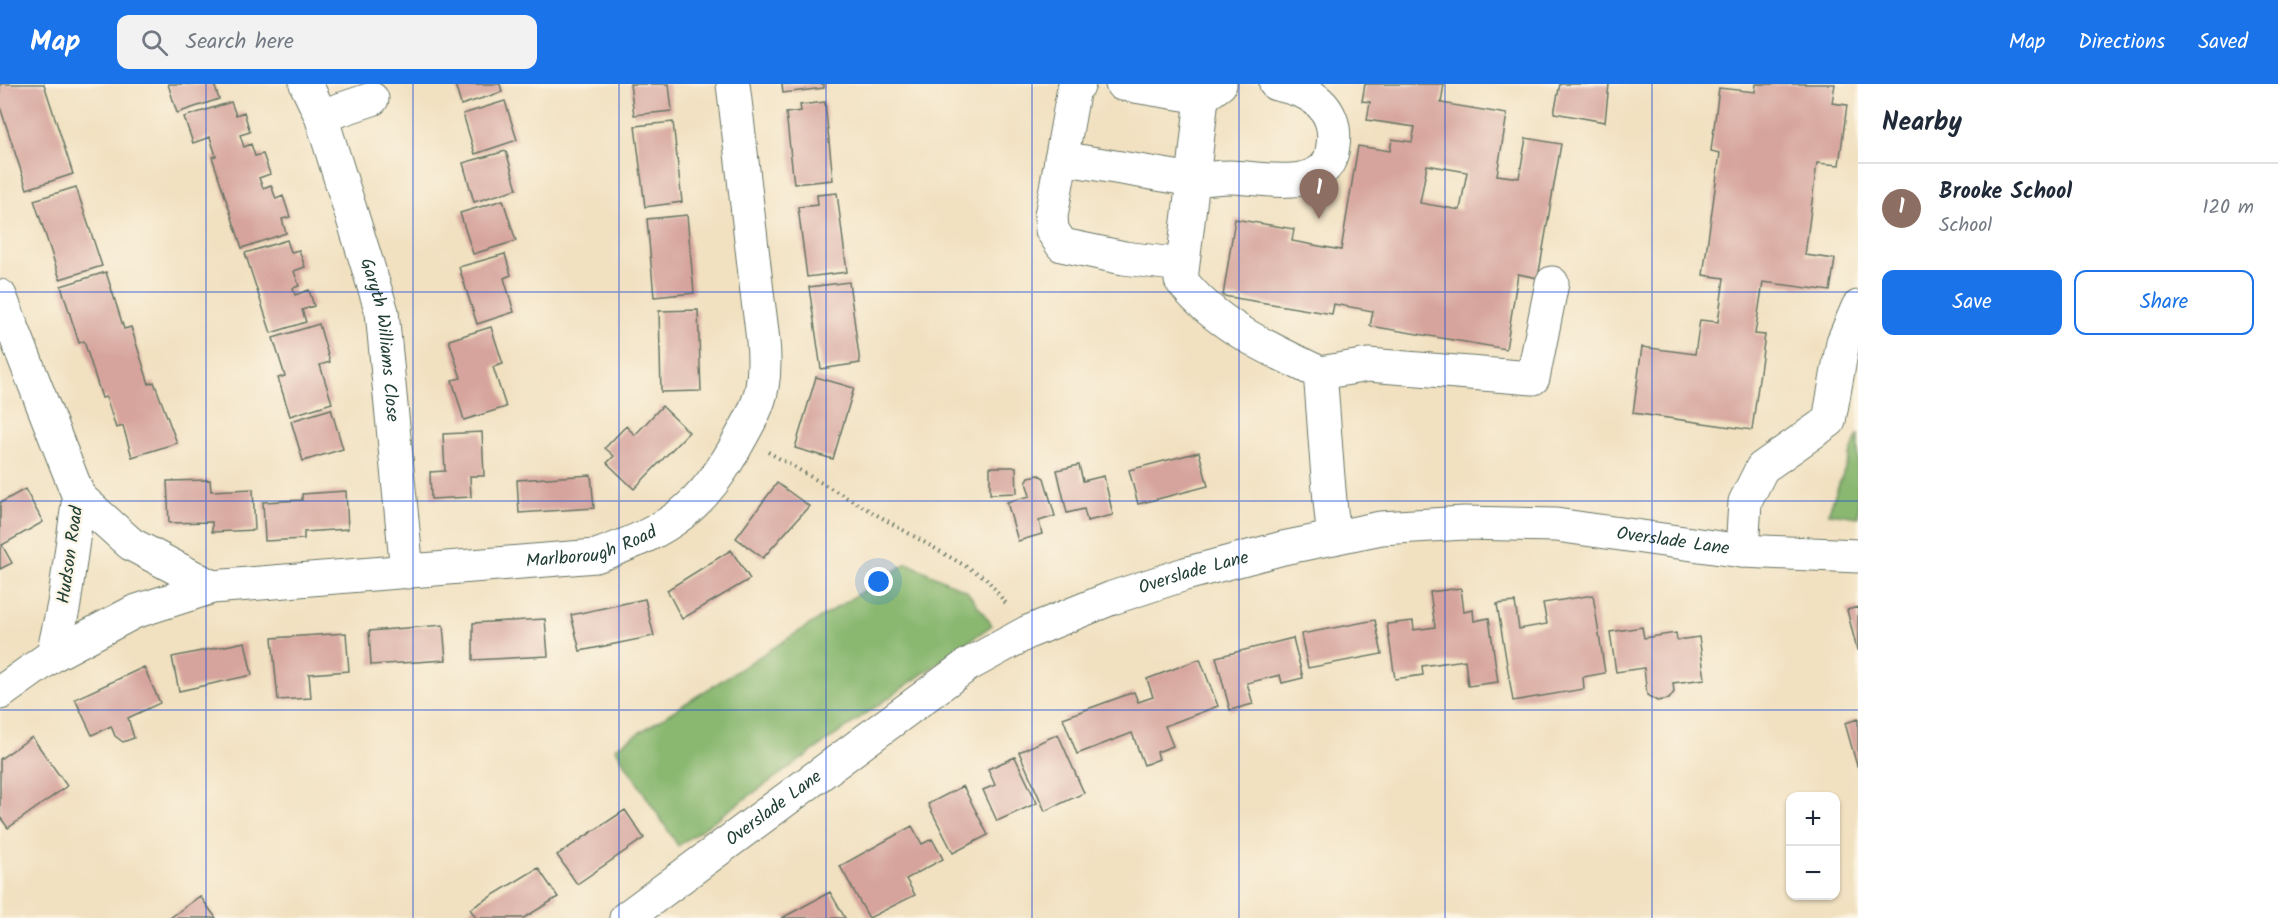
<!DOCTYPE html>
<html lang="en">
<head>
<meta charset="utf-8">
<style>
  :root { --surface:#fff; --page:#f2f2f3; --text:#1f2937; --muted:#747a83; --line:#e0e1e3; --accent:#1a73e8 }
  body { margin:0; font-family:Kalam,sans-serif; background:var(--page); color:var(--text) }
  .controls { position:absolute; right:18px; bottom:18px; display:grid; overflow:hidden; border-radius:12px; box-shadow:0 2px 4px #0004 }
  .controls button { width:54px; height:54px; display:grid; place-items:center; padding:0; border:0; border-bottom:2px solid var(--line); background:var(--surface); color:var(--text); font:30px sans-serif }
  .you { position:absolute; left:879px; top:498px; width:21px; height:21px; margin:-15px; border:4px solid #fff; border-radius:50%; background:#1a73e8; box-shadow:0 0 0 9px #1a73e833 }
  .badge { display:grid; place-items:center; width:39px; height:39px; border-radius:50%; background:var(--accent); color:#fff; font-size:20px; font-weight:700 }
  .pin { position:absolute; translate:-50% -50px; filter:drop-shadow(0 2px 3px #0008) }
  .pin::after { content:''; position:absolute; top:32px; width:21px; height:18px; background:inherit; clip-path:polygon(0 0,100% 0,50% 100%) }
  .list { margin:0; padding:0; list-style:none }
  h2 { display:flex; justify-content:space-between; align-items:center; height:78px; margin:0; padding:0 24px; font-size:26px }
  h2 small { font-size:20px; font-weight:400; color:var(--muted) }
  .list li { display:grid; grid-template-columns:39px 1fr auto; gap:18px; align-items:center; box-sizing:border-box; height:90px; padding:0 24px; border-top:2px solid var(--line) }
  .list b { display:block; font-size:22px; white-space:nowrap }
  .list p { margin:0; font-size:20px; white-space:nowrap; color:var(--muted) }
  .list em { font-size:20px; font-style:normal; color:var(--muted) }
  .actions { display:flex; gap:12px; padding:18px 24px }
  .actions a { flex:1; padding:14px 0; border:2px solid var(--accent); border-radius:12px; text-align:center; font-size:21px; color:var(--accent) }
  .actions .main { background:var(--accent); color:#fff }
  .icon { flex:none; width:33px; height:33px; fill:none; stroke:currentColor; stroke-width:2; stroke-linecap:round; stroke-linejoin:round }
  .map { position:relative; flex:none; width:1858px; height:834px; overflow:hidden }
  header { display:flex; align-items:center; gap:36px; box-sizing:border-box; height:84px; padding:0 30px; background:var(--accent); color:#fff }
  header strong { font-size:28px }
  nav { display:flex; gap:33px; margin-inline-start:auto; font-size:21px }
  .search { width:420px; height:54px; background:var(--page); display:flex; align-items:center; gap:15px; box-sizing:border-box; padding:0 21px; border-radius:12px; color:var(--muted); font-size:22px }
  main { display:flex }
  aside { flex:1; background:var(--surface) }
  .map>svg:first-child { display:block }
  .forest { fill:#8ab871; stroke:#547a52; stroke-width:1.5 }
  .building { fill:#d6a49c; fill-rule:evenodd }
  .lines { fill:none; stroke-linecap:round; stroke-linejoin:round }
  .minor-casing { stroke:#687665; stroke-width:35 }
  .path { stroke:#687665; stroke-width:4; stroke-dasharray:1.5 4.5; stroke-linecap:butt }
  .minor { stroke:#fff; stroke-width:33 }
  .grid { fill:none; stroke:#1d4ed8; stroke-width:1.5; stroke-opacity:0.55 }
  .labels { text-anchor:middle; dominant-baseline:central; stroke-width:4.5; stroke-linejoin:round; paint-order:stroke }
  .street-label { font-size:18px; fill:#1f3d34; stroke:#fcf5e5 }
</style>
</head>
<body>
<header>
<strong>Map</strong>
<div class="search"><svg class="icon" aria-label="search" viewBox="0 0 24 24"><circle cx="10" cy="10" r="6"/><path d="M15 15l6 6"/></svg>Search here</div>
<nav><a>Map</a><a>Directions</a><a>Saved</a></nav>
</header>
<main>
<div class="map">
<svg width="1858" height="834" viewBox="0 0 1858 834">
  <rect width="100%" height="100%" fill="#fcf5e5"/>
  <filter id="ink" filterUnits="userSpaceOnUse"><feTurbulence type="fractalNoise" baseFrequency=".0167" numOctaves="2"/><feDisplacementMap in="SourceGraphic" scale="12" xChannelSelector="R" yChannelSelector="G"/><feConvolveMatrix kernelMatrix="1 2 1 2 8 2 1 2 1" color-interpolation-filters="sRGB"/></filter>
  <filter id="wash" filterUnits="userSpaceOnUse"><feTurbulence type="fractalNoise" baseFrequency=".008" numOctaves="4" result="noise"/><feDisplacementMap in="SourceGraphic" scale="24" xChannelSelector="R" yChannelSelector="G"/><feGaussianBlur stdDeviation="1.35" result="paint"/><feColorMatrix in="noise" values="0 0 0 0 0 0 0 0 0 0 0 0 0 0 0 0 0 1.4 0 .05"/><feComposite in="paint" operator="in"/></filter>
  <g filter="url(#wash)">
    <rect width="100%" height="100%" fill="#f1e1c1"/>
    <path class="forest" d="M1858,350V433L1828,429Z
      M907,479L967,507L992,541L678,762L615,664Z"/>
    <g id="blocks">
      <path class="building" d="M0,0H44L73,90L27,105L0,23Z
        M168,0H214L219,15L177,29Z
        M455,0H500L502,8L461,21Z
        M630,0H669L672,27L634,31Z
        M782,0H824V4L783,9Z
        M1365,0H1444L1441,19L1507,30L1497,91L1519,94L1526,54L1561,60L1538,194L1518,190L1506,265L1370,242L1373,227L1334,220L1332,230L1223,212L1235,135L1294,145L1292,157L1341,166L1358,62L1390,67L1392,55L1412,58L1415,43L1367,36L1370,18L1362,17ZM1427,81L1467,88L1460,126L1420,119Z
        M1560,0H1609L1605,38L1554,29Z
        M1756,0H1835L1832,19L1847,21L1839,81L1817,79L1805,171L1835,175L1830,207L1763,198L1755,250L1765,251L1752,346L1633,329L1642,263L1695,270L1700,236L1718,238L1724,194L1703,191L1720,69L1711,67L1719,4L1755,8Z
        M505,17L517,56L475,70L463,30Z
        M231,18L236,31L244,28L250,48L240,51L244,63L251,60L255,72L263,70L270,90L259,94L263,104L271,101L276,115L283,112L290,133L282,135L286,149L242,164L212,73L216,72L210,53L193,59L184,33Z
        M825,18L833,96L794,100L786,29L801,27L800,21Z
        M673,38L682,118L645,123L635,42Z
        M506,67L517,105L474,118L463,79Z
        M76,103L102,182L60,195L34,116Z
        M837,109L847,188L807,193L798,123L818,121L817,111Z
        M503,116L516,157L473,170L460,129Z
        M687,131L694,209L654,213L647,135Z
        M287,156L291,168L299,166L305,183L294,187L299,202L293,204L295,211L309,206L314,222L302,226L306,238L271,249L245,169Z
        M505,170L511,191L504,194L514,228L477,240L459,183Z
        M106,188L124,245L131,243L149,300L154,298L177,359L132,373L123,342L116,344L106,313L102,314L84,257L79,259L61,202Z
        M849,198L860,279L821,285L809,203Z
        M698,226L701,307L661,308L659,227Z
        M319,240L330,278L320,281L332,319L290,332L278,294L285,292L273,254Z
        M491,243L503,280L493,283L506,323L464,336L452,296L461,294L449,256Z
        M816,293L854,304L833,375L795,364Z
        M662,322L689,348L634,405L607,379L614,372L605,364L626,342L635,351Z
        M331,325L343,365L303,377L291,337Z
        M482,348L484,392H470L471,413L431,415L430,388L445,387L443,350Z
        M1199,368L1208,402L1138,420L1129,386Z
        M1079,381L1083,397L1104,392L1113,431L1087,437L1084,425L1067,429L1057,386Z
        M990,383H1016L1017,409L990,410Z
        M591,391L594,424L519,429L517,396Z
        M1039,391L1044,394L1055,432L1039,437L1042,450L1018,457L1007,418L1030,412L1026,398L1029,393Z
        M210,396L211,407L253,405L255,446L212,448V438L169,439L167,397Z
        M777,399L809,422L763,474L736,454Z
        M25,405L43,438L2,461L12,479L0,485V419Z
        M346,407L348,445L304,448V455L265,457L263,418L302,416V410Z
        M731,466L750,495L682,535L667,506Z
        M1461,504L1464,528L1473,526L1474,537L1489,534L1498,598L1468,602L1465,576L1422,582L1423,591L1395,595L1387,540L1413,537L1414,546L1435,543L1430,508Z
        M1593,511L1605,589L1583,593L1584,605L1513,617L1497,520L1515,518L1519,545L1547,540L1543,519Z
        M645,515L654,552L580,567L571,531Z
        M1858,523V566H1857L1847,526Z
        M545,535L548,572L473,576V539Z
        M1375,536L1382,570L1308,584L1301,550Z
        M443,541L446,576L371,581L369,547Z
        M1642,543L1644,554L1676,549L1677,556L1699,553L1705,595L1673,599L1674,608L1669,615L1657,617L1647,611L1644,584L1616,588L1610,548Z
        M346,549L349,587L309,590L311,614L278,616L272,554Z
        M1293,554L1303,594L1282,599L1280,591L1247,599L1253,620L1230,626L1216,573Z
        M245,558L252,591L179,607L172,573Z
        M1200,575L1218,622L1165,642L1173,662L1157,668L1159,675L1144,681L1132,649L1077,670L1063,634L1134,608L1138,618L1153,613L1147,595Z
        M144,583L160,619L128,634L134,654L123,658L115,652L111,642L92,651L75,615Z
        M1858,635V682H1857L1845,639Z
        M1058,650L1084,709L1045,727L1019,668Z
        M32,653L67,702L8,744L0,733V675Z
        M1015,673L1037,719L997,737L983,706L995,701L988,685Z
        M963,702L988,751L953,769L928,720Z
        M625,726L644,754L577,800L557,771Z
        M912,742L922,760L932,755L943,775L906,795L915,811L869,834L840,782Z
        M538,784L558,813L524,834H476L470,825Z
        M830,808L845,834H782Z
        M200,812L216,834H170Z"/>
    </g>
  </g>
  <g filter="url(#ink)">
    <use href="#blocks" fill-opacity="0" stroke="#687665" stroke-width="1.5"/>
    <g class="lines">
      <defs>
        <g id="minor">
          <path id="s1" d="M306,0L321,32L382,228L407,488"/>
          <path d="M1079,0L1074,4L1051,132L1052,146L1062,161L1124,174L1182,181"/>
          <path d="M1122,0L1202,13L1220,0"/>
          <path d="M1276,0C1299,5 1322,12 1331,36C1335,48 1334,56 1332,68C1324,110 1258,93 1230,93C1217,93 1205,95 1193,96L1181,196C1215,241 1270,265 1320,289C1325,344 1327,399 1334,454"/>
          <path d="M321,32L372,15"/>
          <path d="M1061,74L1193,96L1202,13"/>
          <path d="M0,212L79,413L64,520L53,571L0,609"/>
          <path d="M1320,289L1368,281L1533,294L1552,199"/>
          <path d="M79,413L131,460L212,503"/>
          <path d="M1742,467L1745,418L1762,384L1829,337L1843,258L1858,223"/>
          <path id="s2" d="M53,571L134,528L212,503L596,472C671,446 703,424 741,353C750,337 759,321 762,303C768,269 759,232 756,199C748,132 741,66 733,0"/>
          <path id="s3" d="M626,834L966,582L1028,548L1112,514L1185,490L1283,464L1381,444L1464,439L1556,441L1742,467L1858,472"/>
        </g>
      </defs>
      <use href="#minor" class="minor-casing"/>
      <path class="path" d="M768,368L986,494L1007,521"/>
      <use href="#minor" class="minor"/>
    </g>
  </g>
  <path class="grid" d="M206,0V834M413,0V834M619,0V834M826,0V834M1032,0V834M1239,0V834M1445,0V834M1652,0V834M0,208H1858M0,417H1858M0,626H1858"/>
  <g class="labels">
    <g class="street-label">
      <text stroke="none"><textPath href="#s1" startOffset="268">Garyth Williams Close</textPath></text>
      <text stroke="none"><textPath href="#s3" startOffset="1156">Overslade Lane</textPath></text>
      <text stroke="none"><textPath href="#s2" startOffset="556">Marlborough Road</textPath></text>
      <text transform="translate(71 471) rotate(-82)">Hudson Road</text>
      <text stroke="none"><textPath href="#s3" startOffset="670">Overslade Lane</textPath></text>
      <text stroke="none"><textPath href="#s3" startOffset="184">Overslade Lane</textPath></text>
    </g>
  </g>
</svg>
<div class="controls">
<button>+</button>
<button>−</button>
</div>
<div class="you"></div>
<div class="pin badge" style="left:1319px;top:135px;background:#8d6e63">1</div>
</div>
<aside>
<h2>Nearby<small></small></h2>
<ul class="list">
<li><span class="badge" style="background:#8d6e63">1</span><div><b>Brooke School</b><p>School</p></div><em>120 m</em></li>
</ul>
<div class="actions"><a class="main">Save</a><a>Share</a></div>
</aside>
</main>
</body>
</html>
